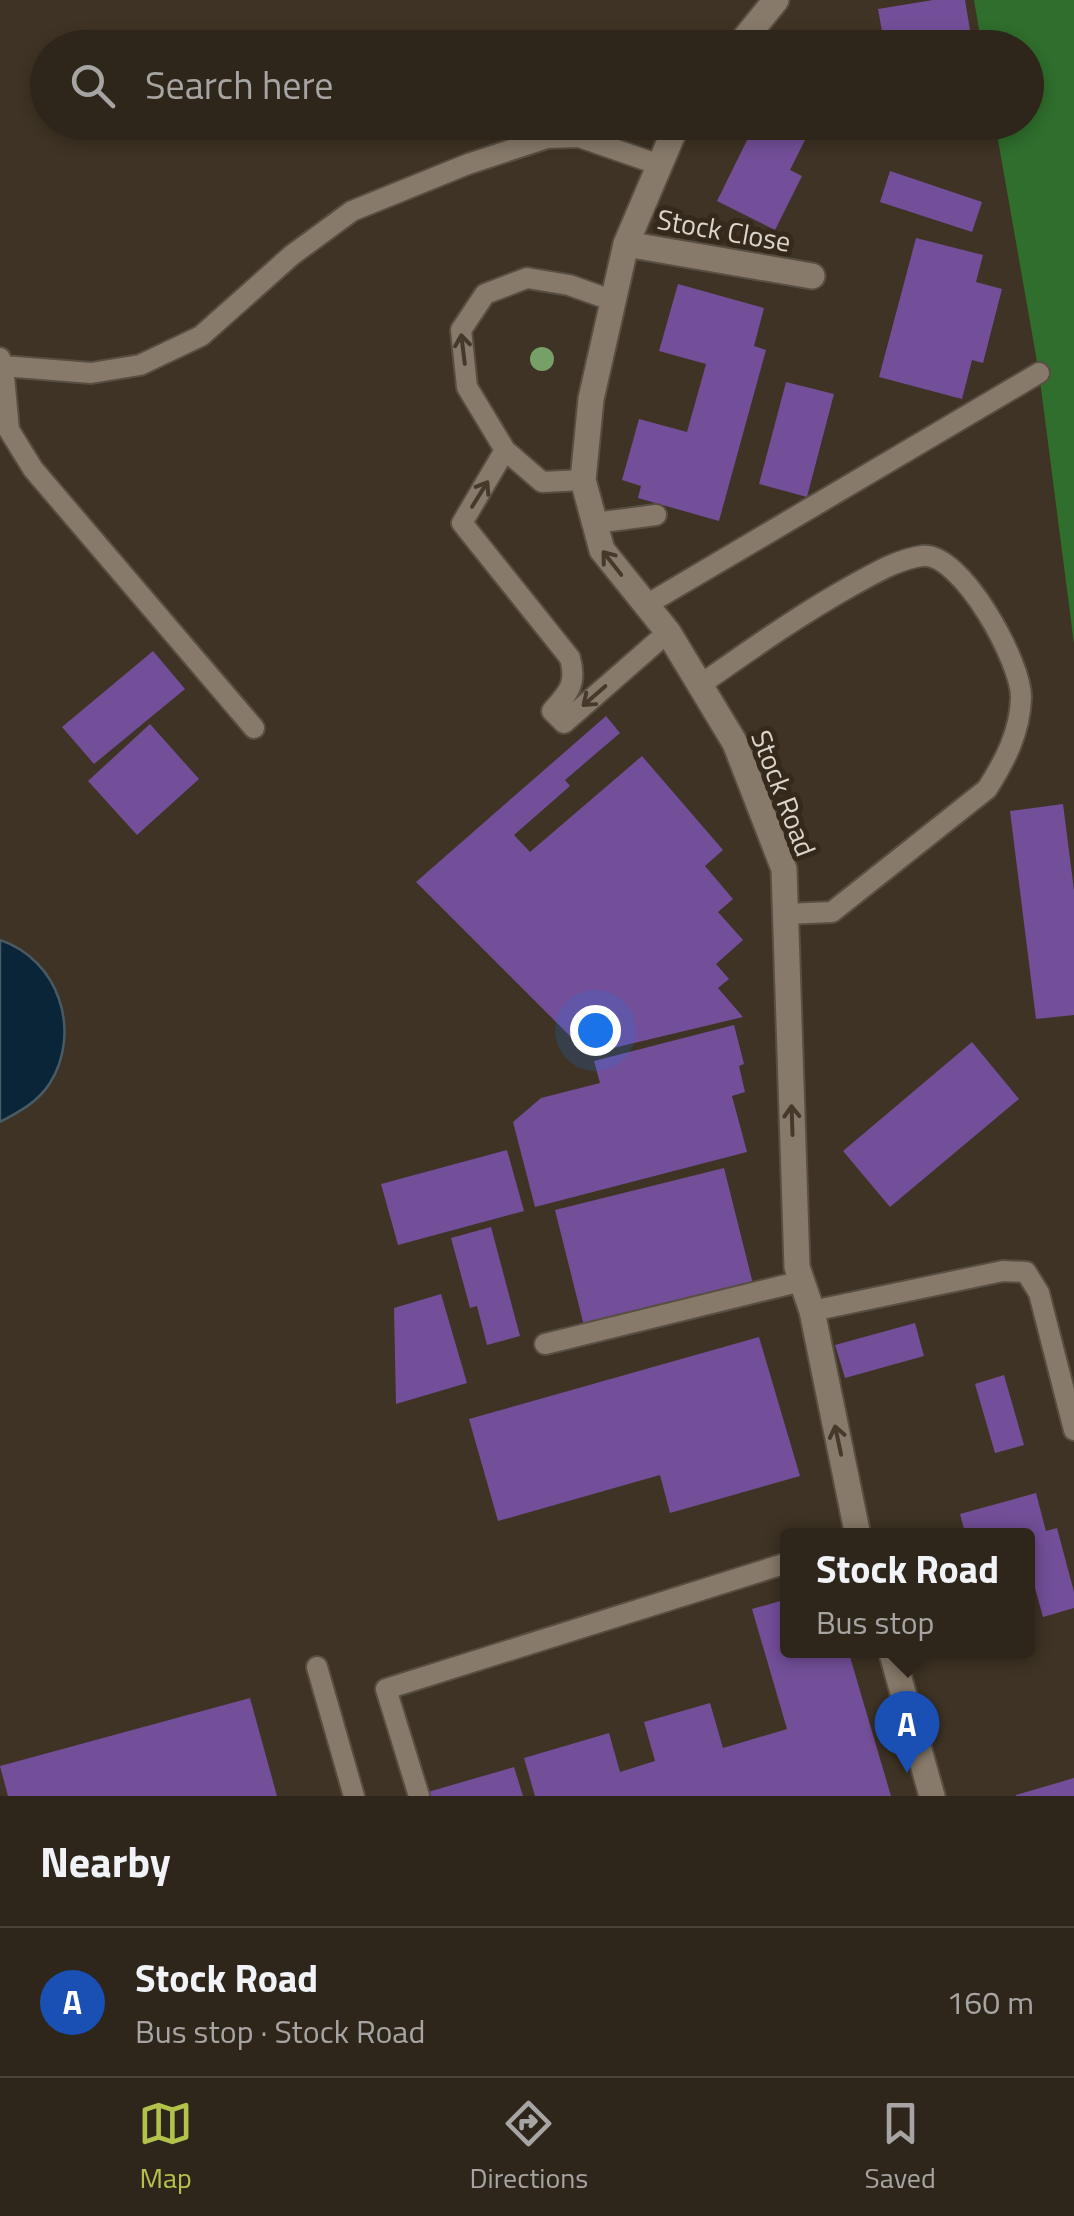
<!DOCTYPE html>
<html lang="en">
<head>
<meta charset="utf-8">
<style>
  :root { --surface:#2e261b; --page:#3a3228; --text:#f1f3f6; --muted:#a7a5a3; --line:#49433a; --accent:#b3c24b }
  body { margin:0; font-family:"Titillium Web",sans-serif; background:var(--page); color:var(--text) }
  .you { position:absolute; left:595px; top:1030px; width:35px; height:35px; margin:-25px; border:8px solid #fff; border-radius:50%; background:#1a73e8; box-shadow:0 0 0 15px #1a73e833 }
  .badge { display:grid; place-items:center; width:65px; height:65px; border-radius:50%; background:var(--accent); color:#fff; font-size:32px; font-weight:700 }
  .pin { position:absolute; translate:-50% -82px; filter:drop-shadow(0 2px 5px #0008) }
  .pin::after { content:''; position:absolute; top:52px; width:35px; height:30px; background:inherit; clip-path:polygon(0 0,100% 0,50% 100%) }
  .popup { position:absolute; left:780px; top:1528px; width:255px; height:130px; box-sizing:border-box; display:grid; place-content:center; border-radius:10px; background:var(--surface); filter:drop-shadow(0 2px 8px #0005); font-size:32px; white-space:nowrap; color:var(--muted) }
  .popup b { font-size:38px; color:var(--text) }
  .popup::after { content:''; position:absolute; left:50%; top:100%; margin-left:-20px; border:20px solid transparent; border-top-color:var(--surface) }
  .list { margin:0; padding:0; list-style:none }
  h2 { display:flex; justify-content:space-between; align-items:center; height:130px; margin:0; padding:0 40px; font-size:42px }
  h2 small { font-size:32px; font-weight:400; color:var(--muted) }
  .list li { display:grid; grid-template-columns:65px 1fr auto; gap:30px; align-items:center; box-sizing:border-box; height:150px; padding:0 40px; border-top:2px solid var(--line) }
  .list b { display:block; font-size:38px; white-space:nowrap }
  .list p { margin:0; font-size:32px; white-space:nowrap; color:var(--muted) }
  .list em { font-size:32px; font-style:normal; color:var(--muted) }
  .icon { flex:none; width:55px; height:55px; fill:none; stroke:currentColor; stroke-width:2; stroke-linecap:round; stroke-linejoin:round }
  .map { position:relative; flex:none; width:1074px; height:1796px; overflow:hidden }
  .search { position:absolute; background:var(--surface); box-shadow:0 5px 15px #0003; left:30px; right:30px; top:30px; height:110px; display:flex; align-items:center; gap:25px; box-sizing:border-box; padding:0 35px; border-radius:55px; color:var(--muted); font-size:38px }
  .sheet { height:280px; background:var(--surface) }
  nav { display:flex; justify-content:space-around; align-items:center; box-sizing:border-box; height:140px; border-top:2px solid var(--line); background:var(--surface); font-size:28px; color:var(--muted) }
  nav a { display:grid; justify-items:center; gap:5px }
  nav .on { color:var(--accent) }
  .map>svg:first-child { display:block }
  .green { fill:#2f6e2c }
  .water { fill:#092537; stroke:#485a64; stroke-width:2.5 }
  .building { fill:#734f99 }
  .lines { fill:none; stroke-linecap:round; stroke-linejoin:round }
  .lane-casing { stroke:#584e42; stroke-width:24 }
  .street-casing { stroke:#584e42; stroke-width:29 }
  .lane { stroke:#877a6a; stroke-width:20 }
  .street { stroke:#877a6a; stroke-width:25 }
  .tree { fill:#76a067 }
  .oneway { stroke:#45392b }
  .labels { text-anchor:middle; dominant-baseline:central; stroke-width:10; stroke-linejoin:round; paint-order:stroke }
  .street-label { font-size:28px; fill:#dcd5cc; stroke:#34291b }
</style>
</head>
<body>
<div class="map">
<svg width="1074" height="1796" viewBox="0 0 1074 1796">
  <rect width="100%" height="100%" fill="#3e3324"/>
  <path class="green" d="M974,0H1074V644L1039,373L995,123L1026,122V48L982,47Z"/>
  <path class="water" d="M0,940C59,960 82,1031 50,1083C38,1102 19,1112 0,1122Z"/>
  <path class="building" d="M933,0H965L973,48H885L878,9Z
    M756,122H775L806,138L790,170L802,176L775,230L717,201Z
    M890,171L982,202L972,232L880,202Z
    M916,238L983,255L976,282L1002,289L983,363L972,360L962,399L879,377Z
    M678,284L764,308L754,346L766,350L719,521L638,498L641,486L622,480L639,419L687,432L706,364L659,351Z
    M786,382L834,394L807,497L759,484Z
    M153,651L185,689L94,764L62,727Z
    M606,716L620,733L565,780L570,786L514,835L530,852L642,756L723,850L705,866L733,899L718,912L743,940L716,964L729,979L718,988L743,1017L588,1054L416,882Z
    M150,724L199,779L137,835L88,781Z
    M1063,804L1074,890V1015L1036,1019L1010,811Z
    M734,1025L744,1064L739,1066L745,1092L732,1096L747,1152L535,1207L513,1122L541,1098L600,1083L594,1061Z
    M972,1042L1019,1099L890,1207L843,1151Z
    M507,1150L524,1211L398,1245L381,1184Z
    M724,1168L753,1284L584,1326L555,1210Z
    M491,1227L520,1336L487,1345L477,1306L470,1308L451,1238Z
    M441,1294L467,1383L396,1404L394,1308Z
    M915,1323L924,1356L845,1378L835,1345Z
    M759,1337L800,1476L670,1513L660,1475L498,1521L469,1419Z
    M1004,1375L1024,1445L995,1453L975,1384Z
    M1036,1493L1046,1531L1057,1528L1074,1592V1608L1043,1617L1027,1559V1536H966L960,1514Z
    M787,1599V1650H848L891,1796H535L524,1758L609,1733L620,1772L655,1761L644,1722L710,1703L723,1748L787,1729L752,1609Z
    M250,1698L277,1796H8L0,1766Z
    M514,1767L523,1796H429L428,1792Z
    M1074,1778V1796H1016V1795Z"/>
  <g class="lines">
    <defs>
      <path id="lane" d="M0,358L3,366L91,373L140,365L201,336L292,255L352,211L468,164L547,138L579,137L660,165
        M0,367L3,366L9,430L33,469L254,728
        M505,450L462,523L570,658C577,684 569,692 552,711L564,723L668,632
        M583,480L542,482L505,450L467,387L461,330L485,294L527,278L569,285L614,301
        M595,523L656,515
        M646,605L1039,373
        M700,685C750,650 799,615 853,585C875,573 896,560 922,556C961,551 1022,663 1021,698C1020,732 1005,761 987,789L832,912L786,914
        M812,1311L1003,1271L1026,1272L1039,1293L1074,1430
        M545,1344L802,1281
        M317,1667L354,1796
        M419,1796L386,1689L787,1563"/>
      <path id="street" d="M737,48L776,0
        M678,122L626,244L591,399L583,480L602,550L668,632L735,743L784,869L797,1267L812,1311L858,1536
        M626,244L812,276
        M891,1650L932,1796"/>
    </defs>
    <use href="#lane" class="lane-casing"/>
    <use href="#street" class="street-casing"/>
    <use href="#lane" class="lane"/>
    <use href="#street" class="street"/>
  </g>
  <circle class="tree" cx="542" cy="359" r="12"/>
  <defs><path id="oneway-shaft" d="M-6 0H5M1.5-3L5.5 0L1.5 3" fill="none" stroke-width="1.6" stroke-linecap="round" stroke-linejoin="round" transform="scale(2.5)"/></defs>
  <g class="oneway">
    <use href="#oneway-shaft" transform="translate(463 349) rotate(-97)"/>
    <use href="#oneway-shaft" transform="translate(480 494) rotate(-58)"/>
    <use href="#oneway-shaft" transform="translate(612 563) rotate(-128)"/>
    <use href="#oneway-shaft" transform="translate(594 696) rotate(139)"/>
    <use href="#oneway-shaft" transform="translate(792 1120) rotate(-92)"/>
    <use href="#oneway-shaft" transform="translate(838 1440) rotate(-102)"/>
  </g>
  <g class="labels">
    <g class="street-label">
      <text transform="translate(724 230) rotate(10)">Stock Close</text>
      <text transform="translate(784 793) rotate(69)">Stock Road</text>
    </g>
  </g>
</svg>
<div class="you"></div>
<div class="pin badge" style="left:907px;top:1773px;background:#1a4fb4">A</div>
<div class="popup"><b>Stock Road</b>Bus stop</div>
<div class="search"><svg class="icon" aria-label="search" viewBox="0 0 24 24"><circle cx="10" cy="10" r="6"/><path d="M15 15l6 6"/></svg>Search here</div>
</div>
<section class="sheet">
<h2>Nearby<small></small></h2>
<ul class="list">
<li><span class="badge" style="background:#1a4fb4">A</span><div><b>Stock Road</b><p>Bus stop · Stock Road</p></div><em>160 m</em></li>
</ul>
</section>
<nav>
<a class="on"><svg class="icon" aria-label="map" viewBox="0 0 24 24"><path d="M3 6l6-2 6 2 6-2v14l-6 2-6-2-6 2zM9 4v14M15 6v14"/></svg>Map</a>
<a><svg class="icon" aria-label="directions" viewBox="0 0 24 24"><path d="M12 3l9 9-9 9-9-9zM9 14v-3h6M13 9l2 2-2 2"/></svg>Directions</a>
<a><svg class="icon" aria-label="saved" viewBox="0 0 24 24"><path d="M7 4h10v16l-5-4-5 4z"/></svg>Saved</a>
</nav>
</body>
</html>
